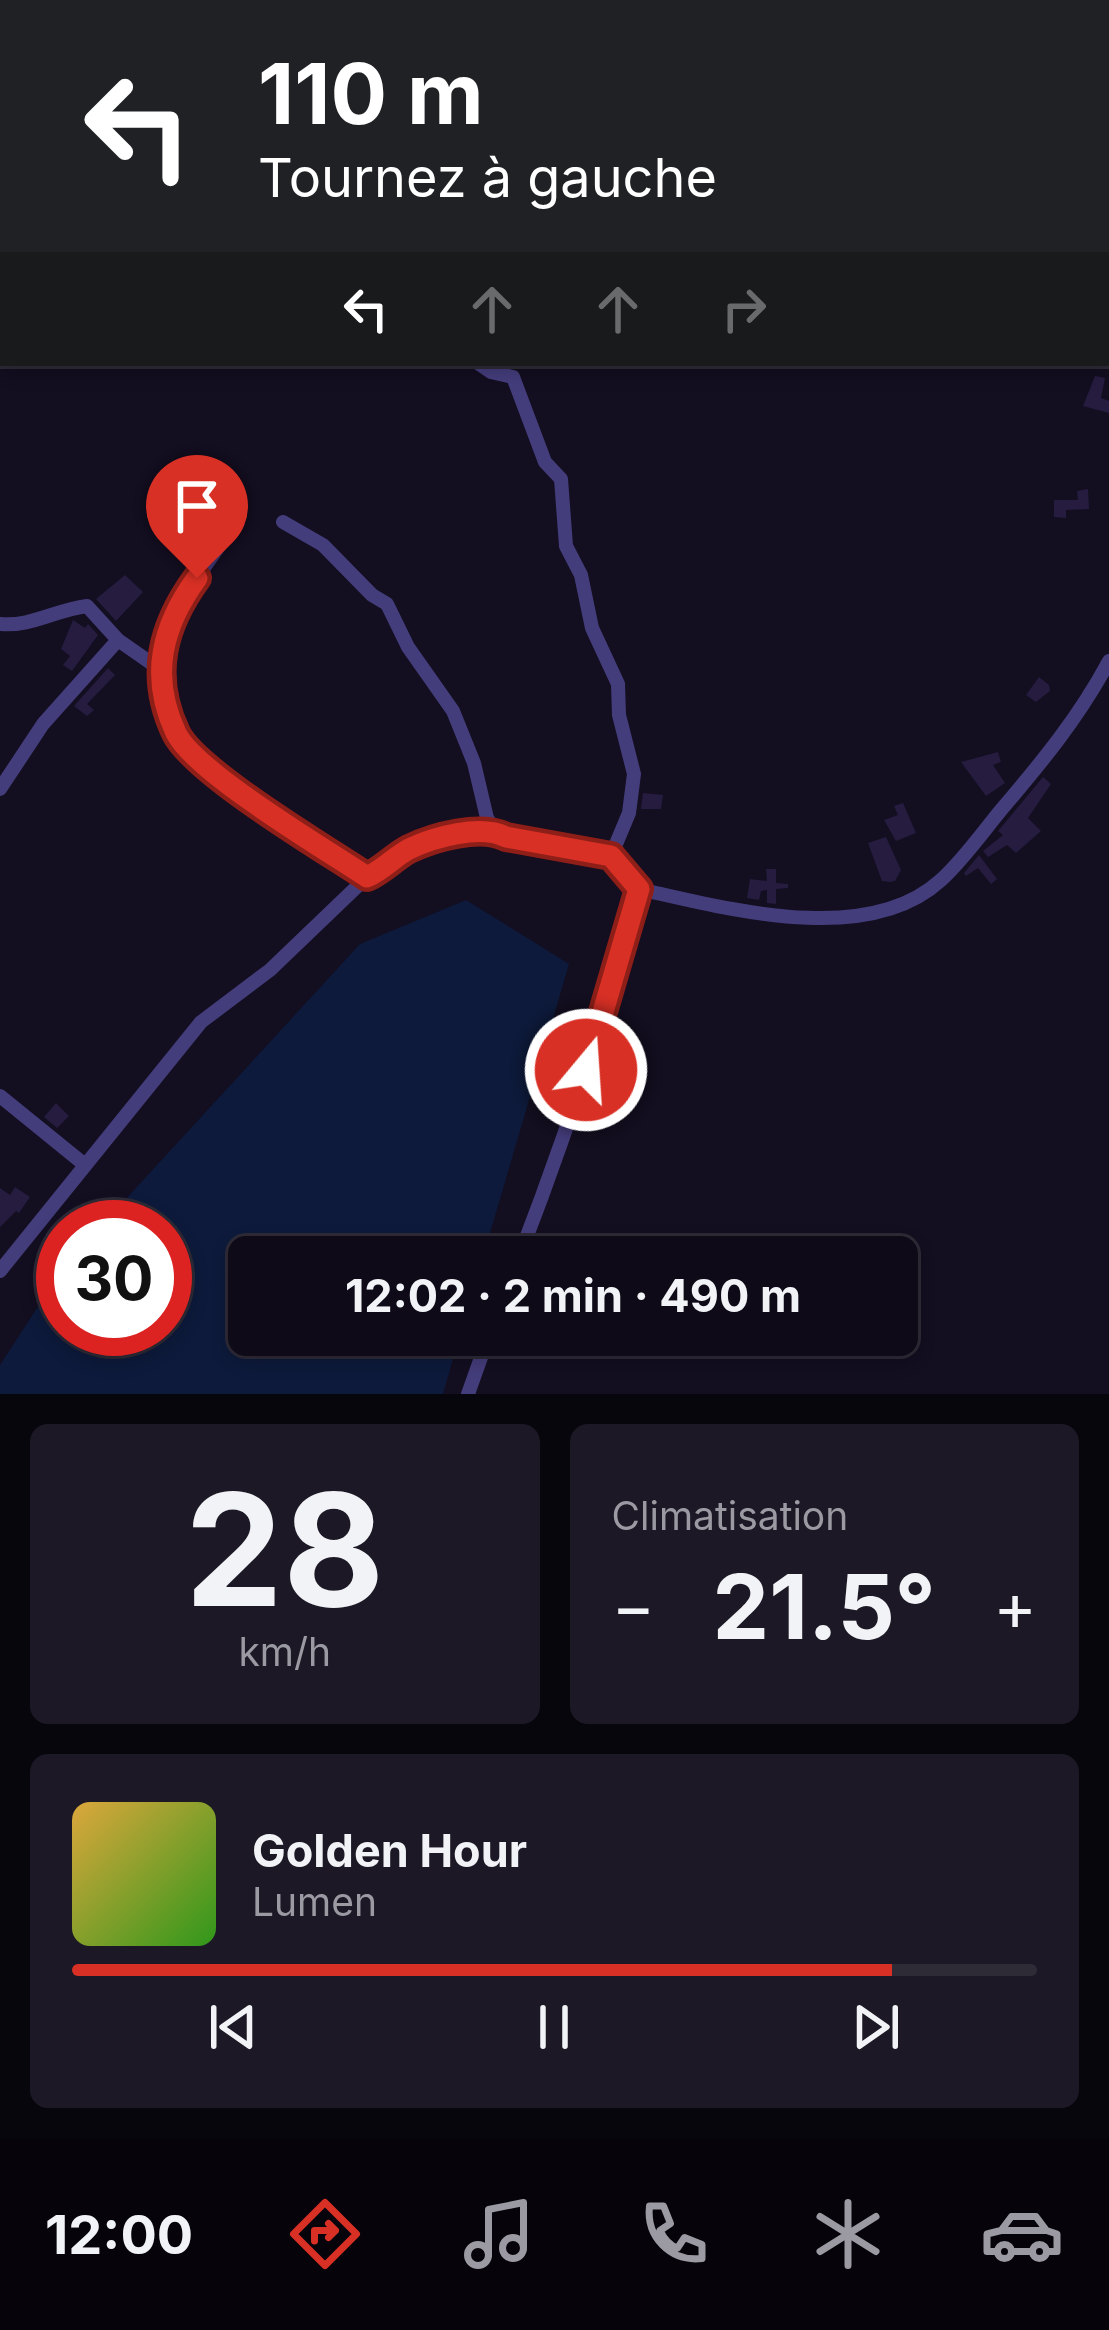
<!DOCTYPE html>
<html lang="fr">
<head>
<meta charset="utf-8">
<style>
  :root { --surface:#0e0a18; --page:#1c1825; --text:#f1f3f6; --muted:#9b9aa2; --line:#2e2b37; --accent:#d93025 }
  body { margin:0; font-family:Inter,sans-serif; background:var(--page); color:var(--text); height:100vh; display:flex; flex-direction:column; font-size:45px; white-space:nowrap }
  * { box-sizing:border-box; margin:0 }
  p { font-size:39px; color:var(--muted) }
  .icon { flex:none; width:66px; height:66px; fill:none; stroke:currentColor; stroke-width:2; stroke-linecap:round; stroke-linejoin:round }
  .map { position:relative; height:1394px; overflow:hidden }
  .sheet { display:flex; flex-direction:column; gap:30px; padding:30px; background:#08060d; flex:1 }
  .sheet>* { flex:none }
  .hud { position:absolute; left:0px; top:0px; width:1110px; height:366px; box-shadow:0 6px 18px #0003,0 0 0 3px var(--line); background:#202124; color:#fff; overflow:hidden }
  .speed { position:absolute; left:36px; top:1200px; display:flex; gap:24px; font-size:60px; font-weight:700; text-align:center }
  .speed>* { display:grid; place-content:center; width:156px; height:156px; border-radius:50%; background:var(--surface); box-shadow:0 6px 18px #0003,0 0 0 3px var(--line); line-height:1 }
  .speed .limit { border:18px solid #d22; background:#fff; color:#111 }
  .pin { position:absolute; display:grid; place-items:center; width:102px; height:102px; color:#fff; margin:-123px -51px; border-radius:50% 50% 50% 0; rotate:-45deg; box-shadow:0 0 12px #0007 }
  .pin .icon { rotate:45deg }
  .me { position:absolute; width:132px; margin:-66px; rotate:18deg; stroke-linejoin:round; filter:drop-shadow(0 0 9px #0008) }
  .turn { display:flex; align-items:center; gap:42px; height:252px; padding:0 60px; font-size:54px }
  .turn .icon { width:156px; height:156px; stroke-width:2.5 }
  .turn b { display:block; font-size:84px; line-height:102px }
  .lanes { display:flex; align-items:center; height:114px; padding:0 60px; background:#0003; justify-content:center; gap:60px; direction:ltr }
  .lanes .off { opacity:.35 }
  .big { font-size:90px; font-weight:700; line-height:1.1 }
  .sheet .tile { flex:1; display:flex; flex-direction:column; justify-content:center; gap:18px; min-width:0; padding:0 42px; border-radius:18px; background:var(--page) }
  .sheet .dial { align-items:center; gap:0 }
  .dial b { font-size:156px; line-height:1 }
  .song { display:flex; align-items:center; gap:36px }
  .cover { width:144px; height:144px; border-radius:18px; background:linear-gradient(135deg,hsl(40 70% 55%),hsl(110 70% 35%)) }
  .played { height:12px; border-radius:6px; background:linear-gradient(90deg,var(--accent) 85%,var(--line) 85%) }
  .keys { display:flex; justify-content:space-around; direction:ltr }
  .heat { display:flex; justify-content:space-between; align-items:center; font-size:66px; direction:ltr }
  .sheet .tiles { flex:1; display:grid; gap:30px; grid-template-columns:1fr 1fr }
  .tile:last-child { grid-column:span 2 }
  .trip { position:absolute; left:228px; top:1236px; width:690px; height:120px; border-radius:18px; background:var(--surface); box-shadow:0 6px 18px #0003,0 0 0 3px var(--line); font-weight:700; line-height:120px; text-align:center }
  .tab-bar { display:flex; height:192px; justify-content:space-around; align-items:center; background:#06040a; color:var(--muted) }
  .tab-bar .icon { width:84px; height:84px }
  .tab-bar .selected { color:var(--accent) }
  .tab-bar b { font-size:54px; color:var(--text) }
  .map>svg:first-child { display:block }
  .water { fill:#0d1a3b }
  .building { fill:#261c40 }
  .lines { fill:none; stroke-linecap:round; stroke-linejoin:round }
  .street { stroke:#443d7c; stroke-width:14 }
  .route-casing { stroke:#8d1f18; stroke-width:30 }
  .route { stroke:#d93025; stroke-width:21 }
</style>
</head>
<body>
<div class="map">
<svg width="1109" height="1394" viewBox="0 0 1109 1394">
  <rect width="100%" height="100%" fill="#130e20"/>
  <!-- water -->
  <path class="water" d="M466,900L569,964L483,1257H249V1335H460L443,1394H0V1365L63,1268V1329H165V1227H100L360,944Z"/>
  <!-- building -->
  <path class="building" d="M1095,376L1105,378L1101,398L1109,401V413L1083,406Z
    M1088,489L1089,509L1066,510V518L1054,517V500H1078L1077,491Z
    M125,575L143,592L116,621L96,599Z
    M73,620L85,628L88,624L98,635L72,671L63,665L70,656L61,649Z
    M108,668L115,675L87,704L94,710L87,716L74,706Z
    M1039,677L1049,685L1050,691L1036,702L1026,695Z
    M998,752L1001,762L993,765L1005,783L986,796L961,762Z
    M1043,777L1051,784L1028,818L1041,831L1016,853L1007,845L988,857L983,851L1003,835L998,831Z
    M643,793L663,795L661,809H641Z
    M903,803L916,833L896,841L884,820L898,815L894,806Z
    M886,837L901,870L895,881L890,882L882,881L868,843Z
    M979,855L997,879L991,884L978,868L966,876L964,873Z
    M766,869H776V883L788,884V888L776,889V904L767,903V890L761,891L759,900L747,898L750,879L767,881Z
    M56,1103L69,1116L57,1128L44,1117Z
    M15,1187L30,1197L19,1213L16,1211L0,1227V1188L10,1195Z"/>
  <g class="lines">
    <!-- street -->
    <path class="street" d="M597,0L601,3
      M1107,40H1109
      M1107,305H1109
      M478,363L491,372L513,377L545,462L561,479L566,546L581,575L592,628L618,684L619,715L634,774L629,813L611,856
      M283,522L323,545L372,595L387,604L408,647L453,711L474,763L487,818L496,832
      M222,542L172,613L159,680L177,736L208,769L367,877
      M0,624C31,627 55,610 87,606L118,640
      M0,789L43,724L118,640L161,670
      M639,889C725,908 867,948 941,880C963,860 982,833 1001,810C1042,762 1079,717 1109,661
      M0,1096L85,1165
      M0,1271L201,1022L270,970L367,877L410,848L451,835L496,832L506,837L611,856L639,889C606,1014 566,1136 519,1257
      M468,1394L489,1335"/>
  </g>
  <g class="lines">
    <defs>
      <path id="route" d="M197,578C162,626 149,676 176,733C195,772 325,849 367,877C383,870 394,857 409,849C434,837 481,824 506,837L611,856L639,889L586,1070"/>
    </defs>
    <!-- route casing -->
    <use href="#route" class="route-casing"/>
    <!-- route -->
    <use href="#route" class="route"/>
  </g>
</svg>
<div class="speed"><div class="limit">30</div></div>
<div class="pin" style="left:197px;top:578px;background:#d93025"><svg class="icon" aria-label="arrive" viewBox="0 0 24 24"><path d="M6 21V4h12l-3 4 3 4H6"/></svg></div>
<svg class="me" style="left:586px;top:1070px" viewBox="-20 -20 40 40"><circle r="17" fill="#d93025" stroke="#fff" stroke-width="3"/><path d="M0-11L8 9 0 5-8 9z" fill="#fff"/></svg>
<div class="trip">12:02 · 2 min · 490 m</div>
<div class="hud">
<div class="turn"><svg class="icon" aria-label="left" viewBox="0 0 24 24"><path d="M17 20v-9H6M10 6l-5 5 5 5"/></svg><div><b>110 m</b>Tournez à gauche</div></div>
<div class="lanes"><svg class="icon" aria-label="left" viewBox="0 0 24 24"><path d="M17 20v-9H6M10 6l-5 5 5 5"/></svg><svg class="icon off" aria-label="ahead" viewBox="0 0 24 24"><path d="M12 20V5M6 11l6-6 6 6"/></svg><svg class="icon off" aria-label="ahead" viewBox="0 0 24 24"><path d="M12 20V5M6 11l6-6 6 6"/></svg><svg class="icon off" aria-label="right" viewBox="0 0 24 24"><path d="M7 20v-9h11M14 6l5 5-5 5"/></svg></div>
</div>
</div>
<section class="sheet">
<div class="tiles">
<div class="tile dial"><b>28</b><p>km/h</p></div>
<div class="tile"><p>Climatisation</p>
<div class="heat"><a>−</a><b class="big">21.5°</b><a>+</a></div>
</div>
<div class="tile">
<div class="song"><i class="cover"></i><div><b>Golden Hour</b><p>Lumen</p></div></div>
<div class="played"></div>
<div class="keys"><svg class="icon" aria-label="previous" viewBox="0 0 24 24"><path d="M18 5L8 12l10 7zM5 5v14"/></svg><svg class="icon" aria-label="pause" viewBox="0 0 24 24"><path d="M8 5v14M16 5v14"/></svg><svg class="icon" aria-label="next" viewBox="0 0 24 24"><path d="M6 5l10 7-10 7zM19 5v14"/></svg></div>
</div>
</div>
</section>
<nav class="tab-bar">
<b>12:00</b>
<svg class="icon selected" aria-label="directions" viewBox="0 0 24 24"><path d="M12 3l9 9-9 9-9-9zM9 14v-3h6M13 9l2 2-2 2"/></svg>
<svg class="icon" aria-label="music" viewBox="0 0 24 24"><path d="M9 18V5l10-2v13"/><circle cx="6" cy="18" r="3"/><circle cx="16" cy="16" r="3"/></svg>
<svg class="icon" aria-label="phone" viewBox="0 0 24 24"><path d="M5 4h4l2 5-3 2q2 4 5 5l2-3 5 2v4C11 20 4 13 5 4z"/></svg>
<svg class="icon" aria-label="climate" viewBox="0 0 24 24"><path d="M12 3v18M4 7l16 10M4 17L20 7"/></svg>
<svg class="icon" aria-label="car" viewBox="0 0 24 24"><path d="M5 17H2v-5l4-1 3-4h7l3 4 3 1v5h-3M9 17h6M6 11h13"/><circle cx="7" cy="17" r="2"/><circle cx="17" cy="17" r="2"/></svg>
</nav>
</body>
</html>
